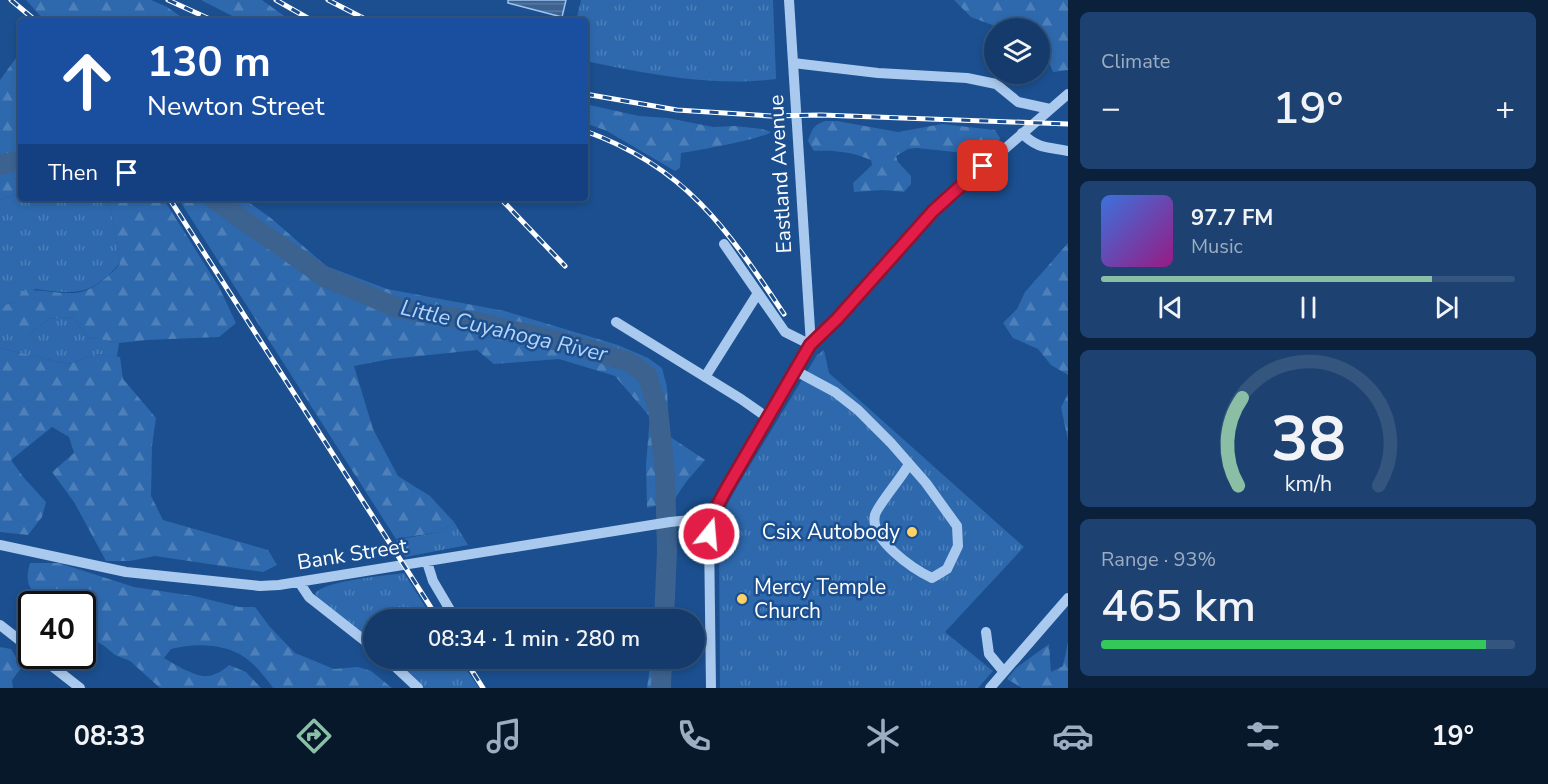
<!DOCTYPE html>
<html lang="en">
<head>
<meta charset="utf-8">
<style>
  :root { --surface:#143b6b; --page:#1d4271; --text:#f1f3f6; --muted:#9dadc1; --line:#33557e; --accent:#8abfa5 }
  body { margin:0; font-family:"Nunito Sans",sans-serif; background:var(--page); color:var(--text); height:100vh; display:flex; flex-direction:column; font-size:22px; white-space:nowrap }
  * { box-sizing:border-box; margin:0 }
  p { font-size:20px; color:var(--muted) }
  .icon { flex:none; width:33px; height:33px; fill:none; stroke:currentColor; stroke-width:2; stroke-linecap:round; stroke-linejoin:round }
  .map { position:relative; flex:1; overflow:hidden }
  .panel { display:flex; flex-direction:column; gap:12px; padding:12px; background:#0b203b; width:480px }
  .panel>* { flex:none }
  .top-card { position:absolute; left:18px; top:18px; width:570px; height:183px; border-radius:6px; box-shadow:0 3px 9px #0003,0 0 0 2px var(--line); background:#1a4fa0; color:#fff; overflow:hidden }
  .controls { position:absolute; left:984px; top:18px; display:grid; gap:12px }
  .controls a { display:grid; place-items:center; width:66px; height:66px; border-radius:50%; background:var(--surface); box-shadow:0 3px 9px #0003,0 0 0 2px var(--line); font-size:30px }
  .speed { position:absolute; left:18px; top:591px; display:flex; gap:12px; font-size:30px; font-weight:700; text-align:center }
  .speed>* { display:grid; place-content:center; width:78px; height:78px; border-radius:50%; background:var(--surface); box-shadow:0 3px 9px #0003,0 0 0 2px var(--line); line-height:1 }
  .speed .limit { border:3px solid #111; border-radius:9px; background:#fff; color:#111 }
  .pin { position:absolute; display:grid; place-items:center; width:51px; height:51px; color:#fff; margin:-26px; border-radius:12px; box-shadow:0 3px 9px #0006 }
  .me { position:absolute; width:66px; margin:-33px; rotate:17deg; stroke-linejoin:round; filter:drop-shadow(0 0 4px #0008) }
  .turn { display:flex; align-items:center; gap:21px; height:126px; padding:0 30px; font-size:27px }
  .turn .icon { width:78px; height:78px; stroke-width:2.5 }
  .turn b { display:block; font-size:42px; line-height:51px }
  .then { display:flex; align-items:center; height:57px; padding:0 30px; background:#0003; gap:12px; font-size:22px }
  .big { font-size:45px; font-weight:600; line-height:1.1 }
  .panel .widget { flex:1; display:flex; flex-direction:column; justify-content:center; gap:9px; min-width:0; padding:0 21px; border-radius:9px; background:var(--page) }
  .panel .dial { align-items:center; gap:0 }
  .dial svg { height:156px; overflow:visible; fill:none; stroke:var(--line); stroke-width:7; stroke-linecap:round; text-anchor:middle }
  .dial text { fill:var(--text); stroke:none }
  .song { display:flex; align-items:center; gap:18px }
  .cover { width:72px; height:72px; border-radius:9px; background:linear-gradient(135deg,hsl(220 70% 55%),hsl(310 70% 35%)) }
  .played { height:6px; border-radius:3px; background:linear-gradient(90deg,var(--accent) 80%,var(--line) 80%) }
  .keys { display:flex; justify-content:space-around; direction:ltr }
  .heat { display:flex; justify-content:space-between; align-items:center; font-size:33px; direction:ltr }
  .charge { height:9px; border-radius:4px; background:linear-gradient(90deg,#34c759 93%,var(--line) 0) }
  .trip { position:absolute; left:363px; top:609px; width:342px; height:60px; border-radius:30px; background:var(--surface); box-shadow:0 3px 9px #0003,0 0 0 2px var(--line); font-weight:600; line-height:60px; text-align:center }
  .tab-bar { display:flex; height:96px; justify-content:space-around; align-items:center; background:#08182b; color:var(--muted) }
  .tab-bar .icon { width:42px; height:42px }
  .tab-bar .current { color:var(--accent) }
  .tab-bar b { font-size:27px; color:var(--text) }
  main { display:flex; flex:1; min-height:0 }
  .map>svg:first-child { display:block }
  .grass { fill:url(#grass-tufts) }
  .forest { fill:url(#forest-firs) }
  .water { fill:url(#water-rules); stroke:#9cc4f0; stroke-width:1.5 }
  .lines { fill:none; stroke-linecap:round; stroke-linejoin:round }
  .river { stroke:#3c6290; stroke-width:20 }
  .minor { stroke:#a9c9ee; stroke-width:10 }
  .rail-casing { stroke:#fff; stroke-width:5 }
  .rail { stroke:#1b4f8f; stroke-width:3; stroke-dasharray:9; stroke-linecap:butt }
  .route-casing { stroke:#92132f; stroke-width:15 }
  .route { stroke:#e11d48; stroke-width:10 }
  .poi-dot { fill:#ffd166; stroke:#1b4f8f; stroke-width:2 }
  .labels { text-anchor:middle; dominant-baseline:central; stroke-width:5; stroke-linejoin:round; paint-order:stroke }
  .street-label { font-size:21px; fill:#fff; stroke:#1b4f8f }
  .poi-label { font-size:21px; fill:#fff; stroke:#1b4f8f; text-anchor:end }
  .water-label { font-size:22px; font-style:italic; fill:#b5d3f5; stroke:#1b4f8f }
</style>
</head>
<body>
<main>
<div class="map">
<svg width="1068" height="688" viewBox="0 0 1068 688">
  <defs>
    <pattern id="grass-tufts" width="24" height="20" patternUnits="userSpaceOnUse" patternTransform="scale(1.5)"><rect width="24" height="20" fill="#2e69ad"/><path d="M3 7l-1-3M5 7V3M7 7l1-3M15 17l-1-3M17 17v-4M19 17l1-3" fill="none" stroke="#4d80b9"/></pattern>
    <pattern id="forest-firs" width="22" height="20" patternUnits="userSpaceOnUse" patternTransform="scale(1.5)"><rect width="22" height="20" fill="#2e69ad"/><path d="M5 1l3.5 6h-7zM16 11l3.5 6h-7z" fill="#4d80b9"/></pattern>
    <pattern id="water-rules" width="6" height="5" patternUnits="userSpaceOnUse" patternTransform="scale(1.5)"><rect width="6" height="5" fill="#3c6290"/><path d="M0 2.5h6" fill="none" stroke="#597aa1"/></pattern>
  </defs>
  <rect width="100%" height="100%" fill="#1b4f8f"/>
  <!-- grass -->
  <path class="grass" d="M581,0H773L776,79C712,87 648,74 585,61V21H576Z
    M21,192V198H100L110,207L120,263C90,297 76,294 35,289L16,302L0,306V200Z
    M72,317L88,337L119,343L117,357L97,354L68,364L0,348V325L27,337L48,319Z
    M824,350L829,373L1024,547L945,632L993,671L978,688H720L719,535L727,505L738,485L817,355Z
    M454,522L468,545L405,557L396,540L440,532Z
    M404,573L433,619L374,620L373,644L318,599L315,593C328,580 384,576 404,573Z
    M390,659H459L479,688H423Z"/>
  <!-- forest -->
  <path class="forest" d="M26,0H151L167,7L187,21H45Z
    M201,0H262L291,21H242Z
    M954,0H1068V70L1053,72L1044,51L1040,48V28H1000L971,17Z
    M19,19L21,21V192L0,200V80L16,58L18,52Z
    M585,104L639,116L668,118L713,127L735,126L762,129L771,132C762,139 696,151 681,153L680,168L675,171L607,131L585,123Z
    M826,121H837L898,132L942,124L995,130L1000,138L996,149L983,155L917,148L908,149L896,156L898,162L911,176V184L904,192L883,190L854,192L853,183L872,165L871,160C853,152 833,150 814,151L808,141C812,129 814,124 826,121Z
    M100,198H163L219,287L236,323L219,337L147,340L119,343L88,337L72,317L48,319L27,337L0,326V306L16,302L22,291C40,288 56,294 73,293C91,293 109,276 120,264L110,207Z
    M178,198H243L272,219L326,266L387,289L505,311L618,345L648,358L662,368L667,387L669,436L705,460L686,482L674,500L647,508L646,464L650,417L615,376L559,359L494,364L477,350L391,359L354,366L373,429L398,476L430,496L454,522L440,532L396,539Z
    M1068,243V375L1051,365L1038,349L1013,338L1003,323L1017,309L1025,292Z
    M0,348L68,364L97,354L120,357L123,379L156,418L152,446L151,496L163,520L268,550L277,565L263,572L155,556L130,561H106L74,502L52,472L74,453L69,437L52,427L11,460L24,478L46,502L42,517L28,535L0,532Z
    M1068,394V440L1061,407Z
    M30,563H59L134,587L194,596L239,607H255L270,627L295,653L334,669L358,667L371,671L392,688H273C265,677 256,665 244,657C225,643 193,643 171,649L164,658C174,664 195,677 207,676C214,676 224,670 229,665L246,672L261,688H160L130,661L115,655L103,645L83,635L82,604H43C30,589 24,584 30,563Z
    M1068,642V688H1022L1007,679L1016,668L1049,644L1051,672L1063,666Z
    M0,647L11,649L22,667L12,680L13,688H0Z
    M651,659H665V688H647Z"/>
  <!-- water -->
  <path class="water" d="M508,0H566L562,17L508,3Z"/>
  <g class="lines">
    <!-- river -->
    <path class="river" d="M0,165L21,160
      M212,198L325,277L400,309L467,320L567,343L629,362L647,375L658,409L665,473L667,551L664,620
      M661,688L662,658"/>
    <!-- minor -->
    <path class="minor" d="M789,0L811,345
      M793,63L878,73L967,78L996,84L1018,102L1050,109
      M1022,133C1037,149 1048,147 1068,151
      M724,244L785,332L811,345
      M616,322L741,399L768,418
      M796,371L835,392L858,410L891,443L926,483L957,526L958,546L947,569L932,578C913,569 869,539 875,515C877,506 903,476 909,464
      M705,377L758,293
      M0,545L126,572L260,586L279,585L670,522L711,518
      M427,562L433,581L456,620
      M299,582L309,597L374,648
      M0,625L32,650
      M986,632L989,654L1004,672
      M39,656L80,688
      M386,658L418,688
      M711,688L709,534L711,518L724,493L811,345L837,319L933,211L1068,94
      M990,688L1068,598"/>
    <defs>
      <path id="rail" d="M11,0L36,21
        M168,0L214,21
        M276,0L313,21
        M328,0L369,21
        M585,94L677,110L771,116L821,115L1068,124
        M585,131C686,167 727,229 784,314
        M169,198L439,620
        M500,198L565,266
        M464,658L483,688"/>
    </defs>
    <!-- rail casing -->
    <use href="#rail" class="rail-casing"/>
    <!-- rail -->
    <use href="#rail" class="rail"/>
  </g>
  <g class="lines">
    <defs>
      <path id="route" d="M709,534L711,518L724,493L810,345L837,319L933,211L983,166"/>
    </defs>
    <!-- route casing -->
    <use href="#route" class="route-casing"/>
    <!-- route -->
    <use href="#route" class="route"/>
  </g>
  <!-- markers -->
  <g class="poi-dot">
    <circle cx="912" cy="532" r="6"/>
    <circle cx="742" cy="599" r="6"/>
  </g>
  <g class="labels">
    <!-- street labels -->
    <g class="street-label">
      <text transform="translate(780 174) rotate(-93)">Eastland Avenue</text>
      <text transform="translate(352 554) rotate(-9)">Bank Street</text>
    </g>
    <!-- poi labels -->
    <g class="poi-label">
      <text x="900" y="532">Csix Autobody</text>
      <text x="754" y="587" text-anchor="start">Mercy Temple<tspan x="754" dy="24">Church</tspan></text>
    </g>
    <!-- water labels -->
    <g class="water-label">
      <text transform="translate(504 331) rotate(13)">Little Cuyahoga River</text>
    </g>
  </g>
</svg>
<div class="controls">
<a><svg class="icon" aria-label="layers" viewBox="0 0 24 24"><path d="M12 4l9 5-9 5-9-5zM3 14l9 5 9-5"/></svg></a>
</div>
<div class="speed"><div class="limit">40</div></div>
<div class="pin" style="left:983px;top:166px;background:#d93025"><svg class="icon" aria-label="arrive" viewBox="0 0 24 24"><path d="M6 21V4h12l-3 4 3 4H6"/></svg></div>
<svg class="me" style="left:709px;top:534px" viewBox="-20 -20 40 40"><circle r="17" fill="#e11d48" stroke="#fff" stroke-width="3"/><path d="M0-11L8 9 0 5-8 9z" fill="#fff"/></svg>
<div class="trip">08:34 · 1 min · 280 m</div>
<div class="top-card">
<div class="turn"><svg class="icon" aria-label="ahead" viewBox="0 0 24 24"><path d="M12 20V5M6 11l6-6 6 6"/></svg><div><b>130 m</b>Newton Street</div></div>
<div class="then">Then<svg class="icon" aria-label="arrive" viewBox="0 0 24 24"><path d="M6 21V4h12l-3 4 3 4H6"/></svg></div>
</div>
</div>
<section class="panel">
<div class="widget"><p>Climate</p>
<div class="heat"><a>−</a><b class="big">19°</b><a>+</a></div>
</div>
<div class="widget">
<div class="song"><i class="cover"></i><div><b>97.7 FM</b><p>Music</p></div></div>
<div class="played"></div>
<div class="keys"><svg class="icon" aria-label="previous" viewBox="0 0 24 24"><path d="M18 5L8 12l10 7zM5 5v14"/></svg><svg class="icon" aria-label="pause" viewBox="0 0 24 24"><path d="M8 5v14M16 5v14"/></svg><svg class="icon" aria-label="next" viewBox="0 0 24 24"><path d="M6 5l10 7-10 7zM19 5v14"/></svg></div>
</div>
<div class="widget dial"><svg viewBox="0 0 100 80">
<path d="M14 69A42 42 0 1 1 86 69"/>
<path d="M14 69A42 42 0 0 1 16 24" stroke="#8abfa5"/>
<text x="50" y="56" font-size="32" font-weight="700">38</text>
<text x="50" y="72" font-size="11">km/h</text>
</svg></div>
<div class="widget"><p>Range · 93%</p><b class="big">465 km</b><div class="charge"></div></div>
</section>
</main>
<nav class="tab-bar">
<b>08:33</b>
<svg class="icon current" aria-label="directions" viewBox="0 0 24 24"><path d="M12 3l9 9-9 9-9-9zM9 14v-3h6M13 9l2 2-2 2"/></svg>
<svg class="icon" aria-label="music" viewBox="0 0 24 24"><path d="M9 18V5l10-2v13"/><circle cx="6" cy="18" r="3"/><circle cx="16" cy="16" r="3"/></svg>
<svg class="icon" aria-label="phone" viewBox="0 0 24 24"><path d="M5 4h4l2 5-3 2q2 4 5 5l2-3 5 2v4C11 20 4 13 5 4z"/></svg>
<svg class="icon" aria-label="climate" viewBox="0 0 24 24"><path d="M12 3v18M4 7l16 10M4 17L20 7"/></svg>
<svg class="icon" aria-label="car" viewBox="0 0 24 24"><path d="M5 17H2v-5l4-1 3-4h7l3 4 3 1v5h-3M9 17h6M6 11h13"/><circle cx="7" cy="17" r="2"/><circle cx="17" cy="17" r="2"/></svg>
<svg class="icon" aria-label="filters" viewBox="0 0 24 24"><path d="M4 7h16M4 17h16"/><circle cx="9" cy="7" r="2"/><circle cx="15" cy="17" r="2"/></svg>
<b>19°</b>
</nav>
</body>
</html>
